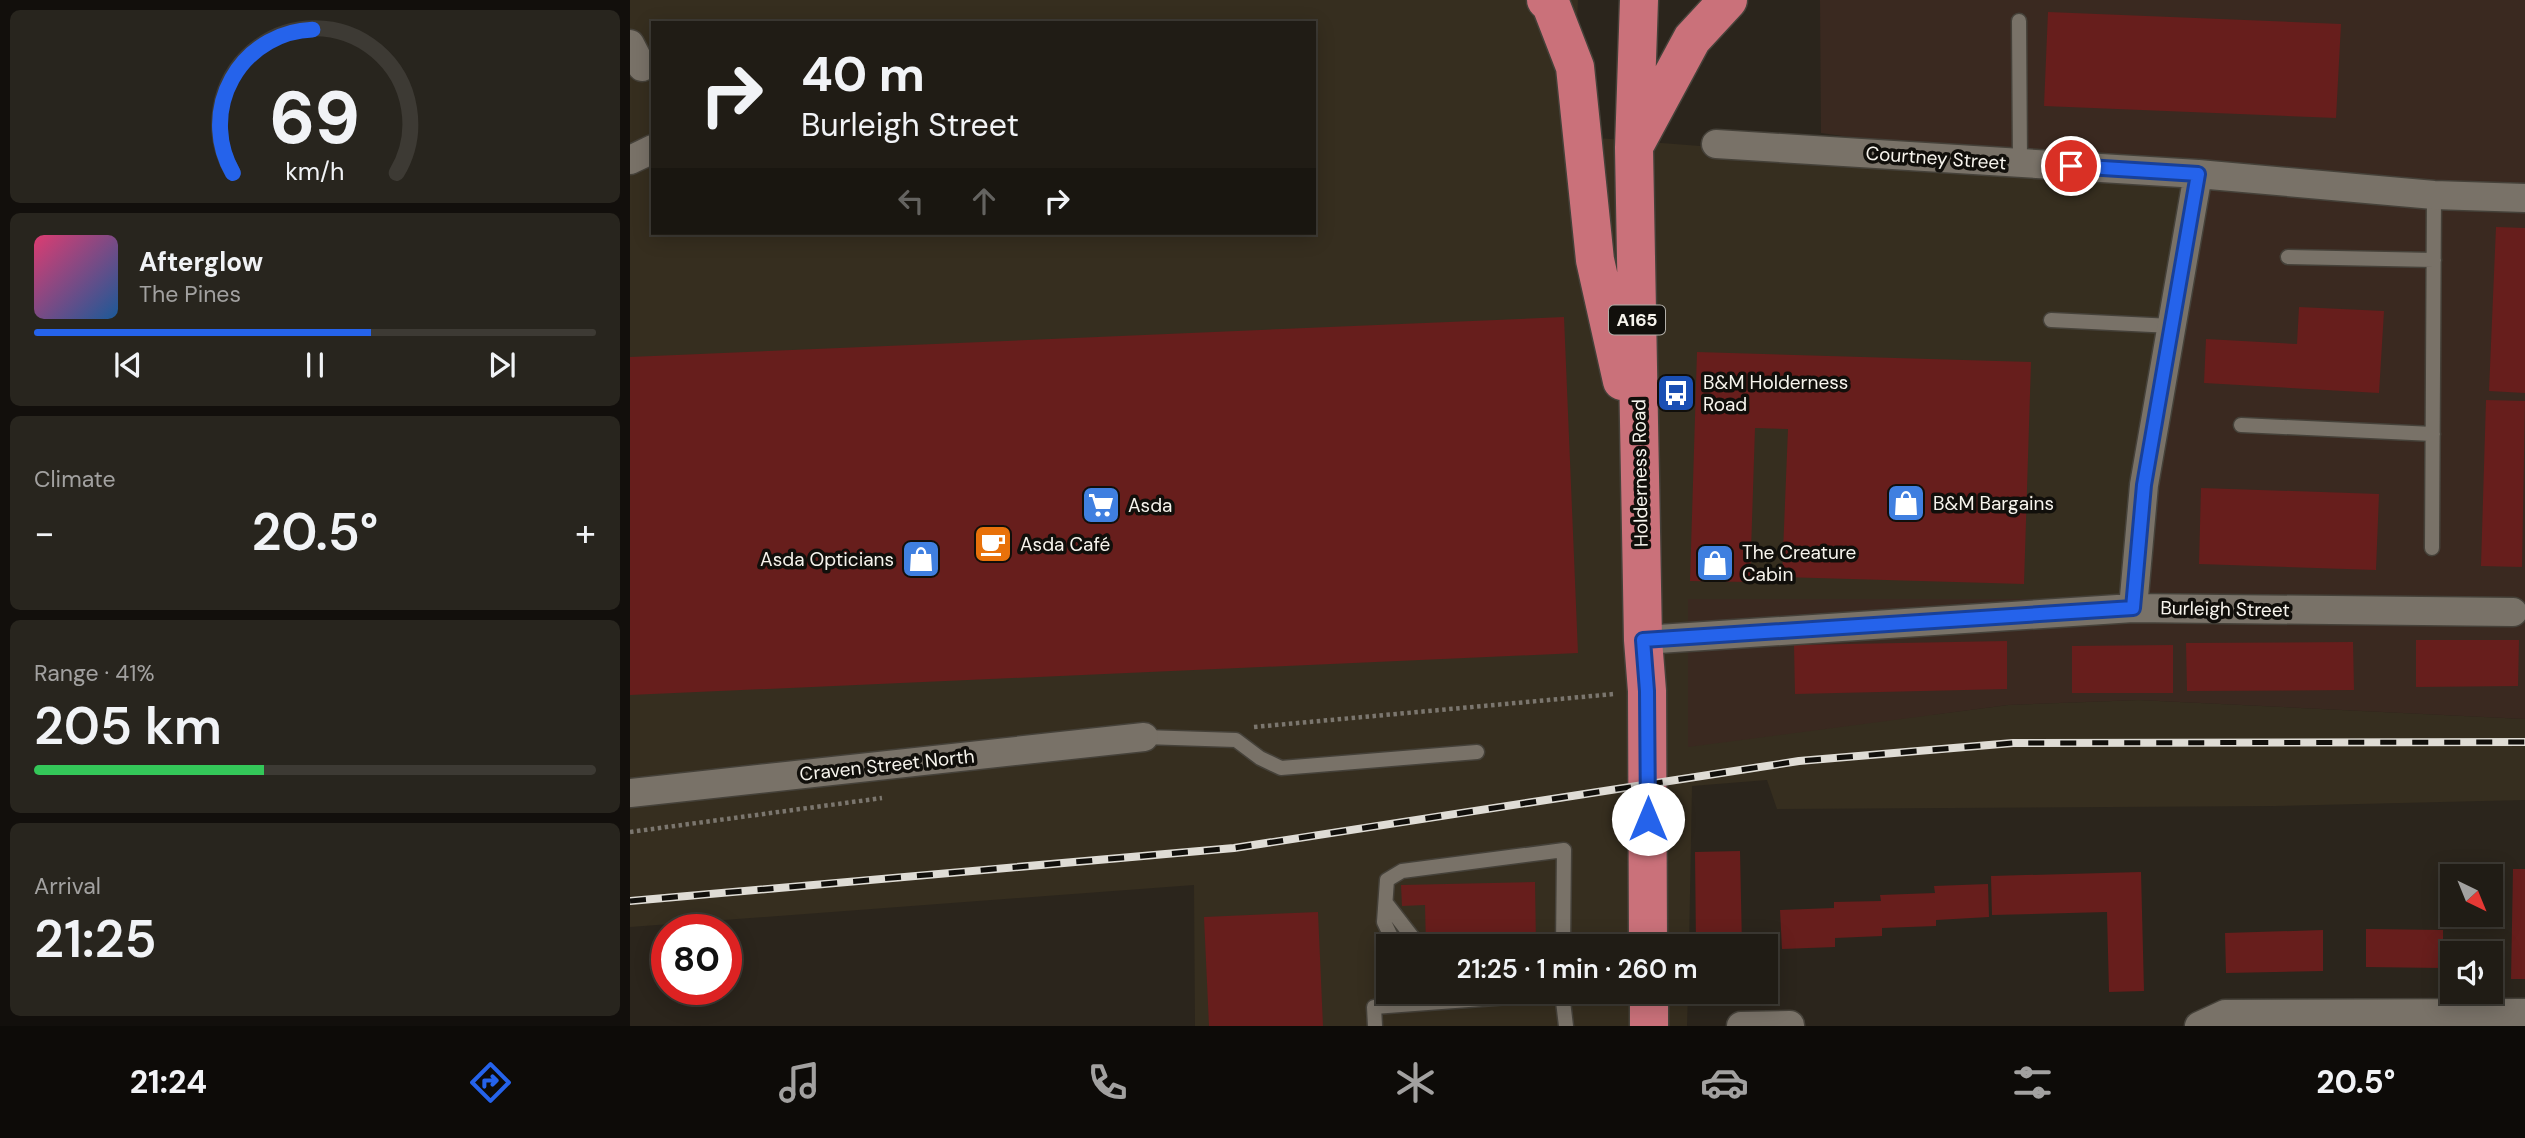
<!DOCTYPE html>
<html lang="en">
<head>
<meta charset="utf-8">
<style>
  :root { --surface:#201c15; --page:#28251e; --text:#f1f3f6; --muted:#a2a1a0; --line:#3d3a34; --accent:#2563eb }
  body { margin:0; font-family:"DM Sans",sans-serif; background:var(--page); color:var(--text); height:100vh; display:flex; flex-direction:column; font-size:26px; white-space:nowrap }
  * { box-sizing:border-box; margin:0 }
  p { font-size:23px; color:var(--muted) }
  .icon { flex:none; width:38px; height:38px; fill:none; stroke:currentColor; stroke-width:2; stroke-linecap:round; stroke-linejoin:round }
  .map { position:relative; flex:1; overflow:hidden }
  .details { display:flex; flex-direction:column; gap:10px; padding:10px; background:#120f0c; width:630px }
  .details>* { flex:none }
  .hud { position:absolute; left:21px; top:21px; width:665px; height:214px; border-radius:0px; box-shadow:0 4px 18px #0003,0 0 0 2px var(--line); background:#201c15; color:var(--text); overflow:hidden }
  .needle { width:46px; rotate:137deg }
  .tools { position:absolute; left:1810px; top:864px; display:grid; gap:14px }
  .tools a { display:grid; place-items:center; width:63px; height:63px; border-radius:0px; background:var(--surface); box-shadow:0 4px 18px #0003,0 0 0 2px var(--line); font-size:35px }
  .speed { position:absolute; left:21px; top:914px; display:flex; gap:14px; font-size:35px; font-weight:700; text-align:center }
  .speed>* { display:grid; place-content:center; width:91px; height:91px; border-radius:50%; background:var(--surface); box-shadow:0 4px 18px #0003,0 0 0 2px var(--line); line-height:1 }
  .speed .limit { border:10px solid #d22; background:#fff; color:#111 }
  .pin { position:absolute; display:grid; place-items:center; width:60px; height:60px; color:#fff; margin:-30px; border:4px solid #fff; border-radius:50%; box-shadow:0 2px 7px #0007 }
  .me { position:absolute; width:77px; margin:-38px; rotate:0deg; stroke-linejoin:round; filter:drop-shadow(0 0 5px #0008) }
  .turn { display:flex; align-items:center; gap:24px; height:147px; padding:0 35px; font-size:32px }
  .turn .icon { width:91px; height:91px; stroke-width:2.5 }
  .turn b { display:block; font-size:49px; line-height:60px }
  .lanes { display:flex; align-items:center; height:66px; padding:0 35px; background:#0003; justify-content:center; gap:35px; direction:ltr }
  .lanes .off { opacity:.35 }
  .big { font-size:52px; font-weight:600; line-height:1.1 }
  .details .tile { flex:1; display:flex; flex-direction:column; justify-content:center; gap:10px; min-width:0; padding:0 24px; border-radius:10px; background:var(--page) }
  .details .dial { align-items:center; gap:0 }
  .dial svg { height:182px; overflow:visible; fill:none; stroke:var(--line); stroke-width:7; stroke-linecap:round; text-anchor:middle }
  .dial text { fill:var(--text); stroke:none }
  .song { display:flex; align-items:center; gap:21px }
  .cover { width:84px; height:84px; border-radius:10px; background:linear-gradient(135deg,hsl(340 70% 55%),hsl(210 70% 35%)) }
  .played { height:7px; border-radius:4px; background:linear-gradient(90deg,var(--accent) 60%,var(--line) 60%) }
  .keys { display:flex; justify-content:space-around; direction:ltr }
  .heat { display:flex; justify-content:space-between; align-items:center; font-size:38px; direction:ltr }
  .charge { height:10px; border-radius:5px; background:linear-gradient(90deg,#34c759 41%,var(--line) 0) }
  .trip { position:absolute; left:746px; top:934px; width:402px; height:70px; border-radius:0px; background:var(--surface); box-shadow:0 4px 18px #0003,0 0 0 2px var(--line); font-weight:600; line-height:70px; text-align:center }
  .dock { display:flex; height:112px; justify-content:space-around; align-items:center; background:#0d0b08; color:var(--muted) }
  .dock .icon { width:49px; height:49px }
  .dock .on { color:var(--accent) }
  .dock b { font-size:32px; color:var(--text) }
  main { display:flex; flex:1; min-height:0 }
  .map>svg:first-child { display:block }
  .built { fill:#362e1f; fill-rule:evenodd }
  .industrial { fill:#3a2920 }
  .building { fill:#671e1c }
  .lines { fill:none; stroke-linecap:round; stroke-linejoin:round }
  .service-casing { stroke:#454139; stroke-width:17 }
  .minor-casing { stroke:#454139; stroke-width:31 }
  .trunk-casing { stroke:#454139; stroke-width:41 }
  .path { stroke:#7b766e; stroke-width:4.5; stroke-dasharray:3.5 3.5; stroke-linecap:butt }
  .service { stroke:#797268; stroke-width:14 }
  .minor { stroke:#797268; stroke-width:28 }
  .trunk { stroke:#ca717a; stroke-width:38 }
  .rail-casing { stroke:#dfdcd5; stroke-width:8 }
  .rail { stroke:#110f0b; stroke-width:5; stroke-dasharray:16; stroke-linecap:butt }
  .route-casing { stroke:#184099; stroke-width:18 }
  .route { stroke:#2563eb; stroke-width:12 }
  .labels { text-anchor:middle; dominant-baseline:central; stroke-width:7; stroke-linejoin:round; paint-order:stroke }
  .shield { fill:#110f0b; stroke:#b2afa9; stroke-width:2 }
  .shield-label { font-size:18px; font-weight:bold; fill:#f7f4ed }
  .street-label { font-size:19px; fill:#f7f4ed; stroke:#110f0b }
  .poi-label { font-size:19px; fill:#f7f4ed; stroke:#110f0b; text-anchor:start }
</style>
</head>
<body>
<main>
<section class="details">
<div class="tile dial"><svg viewBox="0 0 100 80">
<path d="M14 69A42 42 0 1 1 86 69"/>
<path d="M14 69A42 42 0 0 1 49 6" stroke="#2563eb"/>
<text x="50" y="56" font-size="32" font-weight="700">69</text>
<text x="50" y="72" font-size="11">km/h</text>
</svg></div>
<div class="tile">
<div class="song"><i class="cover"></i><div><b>Afterglow</b><p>The Pines</p></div></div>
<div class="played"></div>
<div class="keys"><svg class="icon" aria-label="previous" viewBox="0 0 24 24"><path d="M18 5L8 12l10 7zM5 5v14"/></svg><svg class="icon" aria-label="pause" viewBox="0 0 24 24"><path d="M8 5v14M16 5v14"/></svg><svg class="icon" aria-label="next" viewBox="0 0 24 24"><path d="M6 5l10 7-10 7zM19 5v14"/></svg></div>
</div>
<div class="tile"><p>Climate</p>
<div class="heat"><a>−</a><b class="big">20.5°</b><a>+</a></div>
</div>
<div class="tile"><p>Range · 41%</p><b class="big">205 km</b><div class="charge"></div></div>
<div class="tile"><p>Arrival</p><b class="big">21:25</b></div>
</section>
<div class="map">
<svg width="1895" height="1026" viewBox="0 0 1895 1026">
  <rect width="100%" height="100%" fill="#2b251c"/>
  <!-- built -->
  <path class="built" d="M0,0H948L942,136L1558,184L1496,599L1300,715L1378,705L1509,700L1895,719V800L1644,806L1147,809L1137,780L1062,786L1059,947H758V992H1058L1057,1026H565L564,885L0,927ZM23,23H684V233H23Z"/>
  <!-- industrial -->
  <path class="industrial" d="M1190,0H1895V719L1509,700L1378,705L1058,747V599H1496L1558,185L1191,133Z"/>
  <!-- building -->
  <path class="building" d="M1418,12L1711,24L1706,118L1414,106Z
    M1866,227L1895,228V393L1859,391Z
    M1669,307L1754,311L1749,393L1574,383L1576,339L1667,344Z
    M934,317L948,653L0,695V357Z
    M1067,352L1401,362L1394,584L1152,577L1158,429L1125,428L1120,582L1060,581Z
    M1856,400L1895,401L1892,567L1851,566Z
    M1571,488L1749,494L1746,570L1569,564Z
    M1786,640H1889L1888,686L1786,687Z
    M1377,641V689L1165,694L1164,645Z
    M1723,642L1724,690L1557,691L1556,643Z
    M1543,645V693H1442V646Z
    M1110,851L1112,947H1066L1065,852Z
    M1883,869H1895V979H1881Z
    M1511,872L1514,991L1479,992L1477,912L1362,915L1361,876Z
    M905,882L906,945L796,947L795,905L772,906L771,885Z
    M1358,884L1359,917L1306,920V926L1252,928V936L1205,938V947L1152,949L1150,910L1204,908V902L1251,901L1250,895L1305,893L1304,886Z
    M688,912L693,1026H579L574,917Z
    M1736,929L1813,930V968L1736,967Z
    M1693,930V971L1596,973L1595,933Z
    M1067,992H1113V997L1067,998Z"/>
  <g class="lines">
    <defs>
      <path id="service" d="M1389,21L1390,163
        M1658,257L1804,260
        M1421,320L1542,326
        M1611,425L1803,434
        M1802,548L1804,195
        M514,737L606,740L630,758L651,768L847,752
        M756,903L790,947
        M766,947L754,922L757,880L772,871L934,850L933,947
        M745,1026L744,1007L932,993L936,1026"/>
      <path id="minor" d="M0,44L12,67
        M1086,144L1568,174
        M0,160L23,149
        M1503,608L1514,485L1568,174L1804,195L1895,198
        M1013,640L1503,608L1883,612
        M0,793L514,737
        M1111,1026L1160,1025
        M1569,1026L1595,1014L1895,1013"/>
      <path id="trunk" d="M916,0L921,5L945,67L965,260L992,381
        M1009,0L1004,148L1013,640L1017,691L1018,947
        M1007,141L1062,39L1098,0
        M1019,992V1026"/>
    </defs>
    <!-- service casing -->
    <use href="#service" class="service-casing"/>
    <!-- minor casing -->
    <use href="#minor" class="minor-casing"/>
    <!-- trunk casing -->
    <use href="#trunk" class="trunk-casing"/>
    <!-- path -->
    <path class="path" d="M624,727L984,694
      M0,832L252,798"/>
    <!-- service -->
    <use href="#service" class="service"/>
    <!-- minor -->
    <use href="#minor" class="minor"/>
    <!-- trunk -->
    <use href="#trunk" class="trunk"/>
    <defs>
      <path id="rail" d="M0,901L604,848L1169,761L1383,743L1895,742"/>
    </defs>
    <!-- rail casing -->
    <use href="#rail" class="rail-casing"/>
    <!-- rail -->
    <use href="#rail" class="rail"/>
  </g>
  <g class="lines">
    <defs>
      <path id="route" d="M1018,819L1017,691L1013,640L1503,608L1514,485L1568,174L1441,166"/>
    </defs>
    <!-- route casing -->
    <use href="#route" class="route-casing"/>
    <!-- route -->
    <use href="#route" class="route"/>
  </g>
  <!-- icons -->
  <defs>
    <symbol id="bus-square" viewBox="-11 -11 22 22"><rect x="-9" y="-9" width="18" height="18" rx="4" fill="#1a4fb4" stroke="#110f0b"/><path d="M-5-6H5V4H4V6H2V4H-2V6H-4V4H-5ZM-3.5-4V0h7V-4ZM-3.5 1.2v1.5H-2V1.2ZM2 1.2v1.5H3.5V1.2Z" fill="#fff"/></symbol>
    <symbol id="shop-square" viewBox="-11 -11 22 22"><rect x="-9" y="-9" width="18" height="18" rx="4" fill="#3f7fe0" stroke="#110f0b"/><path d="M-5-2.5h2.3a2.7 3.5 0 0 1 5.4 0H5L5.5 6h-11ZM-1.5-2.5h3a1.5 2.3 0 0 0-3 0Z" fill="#fff"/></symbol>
    <symbol id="supermarket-square" viewBox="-11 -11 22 22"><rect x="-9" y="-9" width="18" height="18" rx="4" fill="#3f7fe0" stroke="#110f0b"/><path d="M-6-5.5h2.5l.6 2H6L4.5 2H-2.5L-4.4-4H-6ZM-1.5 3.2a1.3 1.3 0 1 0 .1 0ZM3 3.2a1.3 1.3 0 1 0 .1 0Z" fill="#fff"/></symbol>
    <symbol id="cafe-square" viewBox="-11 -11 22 22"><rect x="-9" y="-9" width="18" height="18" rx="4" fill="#e8710a" stroke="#110f0b"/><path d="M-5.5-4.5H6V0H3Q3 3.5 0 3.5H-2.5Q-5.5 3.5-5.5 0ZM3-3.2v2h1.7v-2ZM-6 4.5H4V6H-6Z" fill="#fff"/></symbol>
  </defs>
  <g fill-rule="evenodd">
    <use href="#bus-square" x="1024" y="371" width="44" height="44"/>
    <use href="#shop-square" x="1254" y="481" width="44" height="44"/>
    <use href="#supermarket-square" x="449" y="483" width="44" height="44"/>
    <use href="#cafe-square" x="341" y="522" width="44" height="44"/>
    <use href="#shop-square" x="269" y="537" width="44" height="44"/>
    <use href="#shop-square" x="1063" y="541" width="44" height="44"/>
  </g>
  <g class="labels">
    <!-- shield labels -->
    <rect class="shield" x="979" y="305.5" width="56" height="29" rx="5"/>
    <g class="shield-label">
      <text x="1007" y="320">A165</text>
    </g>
    <!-- street labels -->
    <g class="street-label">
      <text transform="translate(1306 158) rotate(4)">Courtney Street</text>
      <text transform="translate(1010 473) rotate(-91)">Holderness Road</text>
      <text transform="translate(1595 609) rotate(1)">Burleigh Street</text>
      <text transform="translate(257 765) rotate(-6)">Craven Street North</text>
    </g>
    <!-- poi labels -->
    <g class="poi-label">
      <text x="1073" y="382">B&amp;M Holderness<tspan x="1073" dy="22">Road</tspan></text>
      <text x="1303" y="503">B&amp;M Bargains</text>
      <text x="498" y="505">Asda</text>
      <text x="390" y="544">Asda Café</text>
      <text x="1112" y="552">The Creature<tspan x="1112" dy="22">Cabin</tspan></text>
      <text x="264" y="559" text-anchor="end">Asda Opticians</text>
    </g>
  </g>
</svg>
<div class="tools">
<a><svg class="needle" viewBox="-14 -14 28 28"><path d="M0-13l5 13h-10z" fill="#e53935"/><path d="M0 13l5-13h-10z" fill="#a2a1a0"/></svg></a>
<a><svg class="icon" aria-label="sound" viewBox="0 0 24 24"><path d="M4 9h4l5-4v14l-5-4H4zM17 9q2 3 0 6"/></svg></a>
</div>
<div class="speed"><div class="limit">80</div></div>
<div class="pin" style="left:1441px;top:166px;background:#d93025"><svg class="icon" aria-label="arrive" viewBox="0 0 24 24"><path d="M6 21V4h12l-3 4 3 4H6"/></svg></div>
<svg class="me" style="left:1018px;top:819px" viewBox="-20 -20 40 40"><circle r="19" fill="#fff"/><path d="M0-13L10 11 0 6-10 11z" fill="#2563eb"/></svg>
<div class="trip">21:25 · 1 min · 260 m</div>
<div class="hud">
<div class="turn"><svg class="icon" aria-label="right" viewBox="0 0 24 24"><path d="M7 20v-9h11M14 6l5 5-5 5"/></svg><div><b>40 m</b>Burleigh Street</div></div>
<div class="lanes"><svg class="icon off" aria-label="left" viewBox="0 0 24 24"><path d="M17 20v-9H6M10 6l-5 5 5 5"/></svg><svg class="icon off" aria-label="ahead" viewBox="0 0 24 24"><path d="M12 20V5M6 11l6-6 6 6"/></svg><svg class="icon" aria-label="right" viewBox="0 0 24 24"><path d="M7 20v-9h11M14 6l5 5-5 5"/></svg></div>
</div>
</div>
</main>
<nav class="dock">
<b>21:24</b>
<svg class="icon on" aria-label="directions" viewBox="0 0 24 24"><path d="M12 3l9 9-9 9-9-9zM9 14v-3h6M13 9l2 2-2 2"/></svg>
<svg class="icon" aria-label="music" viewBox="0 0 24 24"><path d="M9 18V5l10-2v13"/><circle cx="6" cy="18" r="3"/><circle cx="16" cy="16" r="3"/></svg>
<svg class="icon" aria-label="phone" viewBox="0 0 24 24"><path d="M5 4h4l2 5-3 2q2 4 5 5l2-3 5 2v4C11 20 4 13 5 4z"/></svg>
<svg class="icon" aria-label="climate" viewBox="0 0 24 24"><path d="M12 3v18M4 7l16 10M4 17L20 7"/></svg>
<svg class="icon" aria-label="car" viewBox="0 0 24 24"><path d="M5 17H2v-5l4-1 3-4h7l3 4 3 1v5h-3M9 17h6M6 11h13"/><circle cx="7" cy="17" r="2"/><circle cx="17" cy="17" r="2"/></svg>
<svg class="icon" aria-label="filters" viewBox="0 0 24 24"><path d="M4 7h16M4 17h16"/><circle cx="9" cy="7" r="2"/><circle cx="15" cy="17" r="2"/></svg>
<b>20.5°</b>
</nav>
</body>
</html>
